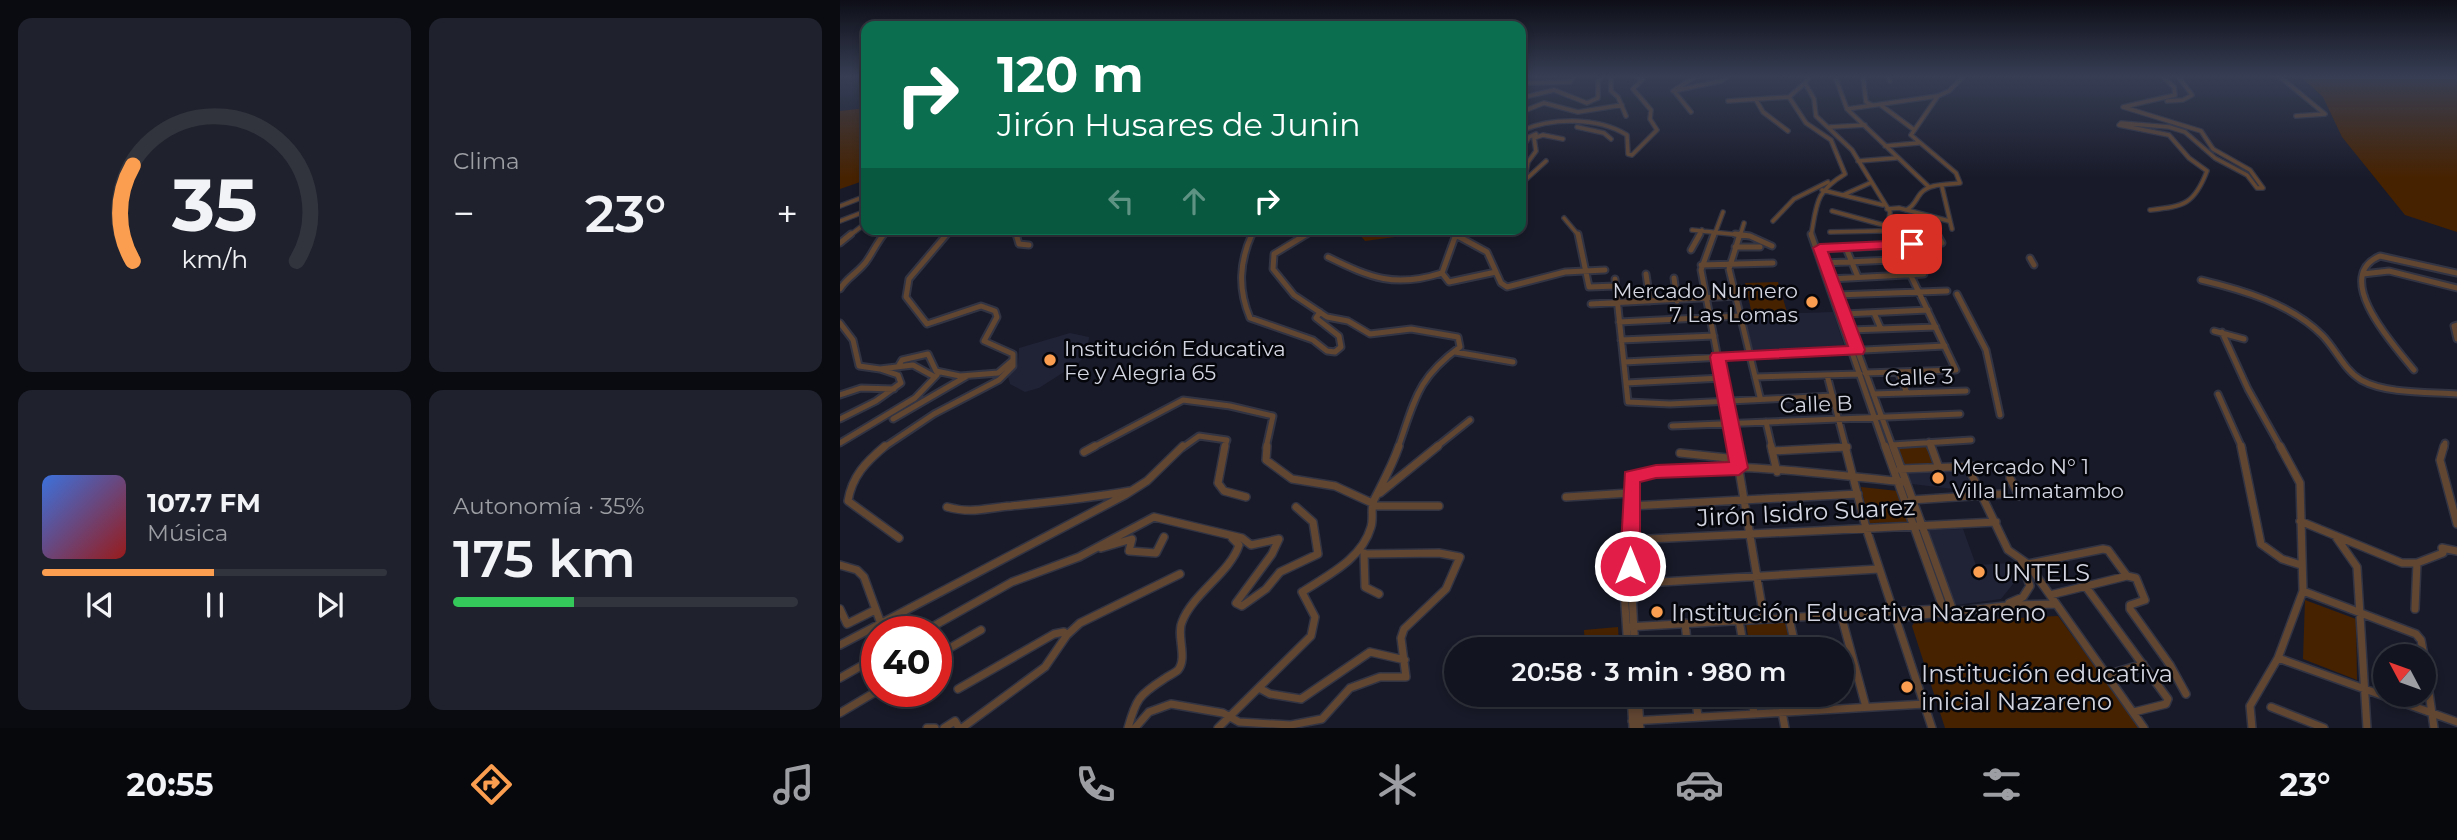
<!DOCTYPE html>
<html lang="es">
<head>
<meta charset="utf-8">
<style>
  :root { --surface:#12141f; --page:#1f212c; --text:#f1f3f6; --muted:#9c9ea4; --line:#31333d; --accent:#fb9e50 }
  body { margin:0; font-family:Montserrat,sans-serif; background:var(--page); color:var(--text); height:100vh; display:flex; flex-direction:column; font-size:26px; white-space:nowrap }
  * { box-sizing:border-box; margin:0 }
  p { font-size:23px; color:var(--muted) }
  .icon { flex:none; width:38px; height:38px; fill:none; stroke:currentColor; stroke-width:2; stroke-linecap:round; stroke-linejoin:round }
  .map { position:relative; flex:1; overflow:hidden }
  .sheet { display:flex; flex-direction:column; gap:18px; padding:18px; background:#0a0b11; width:840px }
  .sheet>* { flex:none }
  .top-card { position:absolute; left:21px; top:21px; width:665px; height:214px; border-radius:14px; box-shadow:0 4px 10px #0003,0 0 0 2px var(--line); background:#0b6e4f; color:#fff; overflow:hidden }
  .needle { width:46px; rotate:311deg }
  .buttons { position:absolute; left:1533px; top:644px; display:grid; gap:14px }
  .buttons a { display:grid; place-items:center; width:63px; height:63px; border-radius:50%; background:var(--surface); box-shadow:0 4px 10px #0003,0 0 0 2px var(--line); font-size:35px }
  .speed { position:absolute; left:21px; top:616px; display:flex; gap:14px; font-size:35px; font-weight:700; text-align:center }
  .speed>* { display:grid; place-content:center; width:91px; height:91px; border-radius:50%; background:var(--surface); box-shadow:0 4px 10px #0003,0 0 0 2px var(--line); line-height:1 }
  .speed .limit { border:10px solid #d22; background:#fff; color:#111 }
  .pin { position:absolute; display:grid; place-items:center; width:60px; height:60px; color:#fff; margin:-30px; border-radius:14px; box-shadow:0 4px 10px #0006 }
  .me { position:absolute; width:77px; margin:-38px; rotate:0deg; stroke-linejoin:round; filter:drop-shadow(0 0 5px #0008) }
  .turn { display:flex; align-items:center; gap:24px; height:147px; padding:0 21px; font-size:32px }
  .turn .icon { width:91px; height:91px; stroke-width:2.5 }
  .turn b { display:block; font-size:49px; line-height:60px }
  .lanes { display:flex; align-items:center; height:66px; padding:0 21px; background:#0003; justify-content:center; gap:35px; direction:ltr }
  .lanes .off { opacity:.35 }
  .big { font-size:52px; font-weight:600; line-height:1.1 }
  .sheet .tile { flex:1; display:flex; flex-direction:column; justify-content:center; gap:10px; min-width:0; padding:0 24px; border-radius:14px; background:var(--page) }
  .sheet .dial { align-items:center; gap:0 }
  .dial svg { height:182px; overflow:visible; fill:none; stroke:var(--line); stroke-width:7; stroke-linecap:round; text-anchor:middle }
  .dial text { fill:var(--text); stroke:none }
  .song { display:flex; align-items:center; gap:21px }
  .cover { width:84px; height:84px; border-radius:10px; background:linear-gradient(135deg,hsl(220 70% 55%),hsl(0 70% 35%)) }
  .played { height:7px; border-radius:4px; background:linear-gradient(90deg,var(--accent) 50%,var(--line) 50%) }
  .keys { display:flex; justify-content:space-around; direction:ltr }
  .heat { display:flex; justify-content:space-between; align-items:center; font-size:38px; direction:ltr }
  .charge { height:10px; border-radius:5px; background:linear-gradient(90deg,#34c759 35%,var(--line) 0) }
  .sheet .tiles { flex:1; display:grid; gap:18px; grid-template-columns:repeat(2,1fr) }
  .trip { position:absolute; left:604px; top:637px; width:410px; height:70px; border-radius:35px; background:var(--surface); box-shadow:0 4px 10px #0003,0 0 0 2px var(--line); font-weight:600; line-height:70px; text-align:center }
  .dock { display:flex; height:112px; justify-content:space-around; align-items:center; background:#07080c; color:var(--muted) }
  .dock .icon { width:49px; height:49px }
  .dock .active { color:var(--accent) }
  .dock b { font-size:32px; color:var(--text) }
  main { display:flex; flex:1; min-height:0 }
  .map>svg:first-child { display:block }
  .built { fill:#202236 }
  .green { fill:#472200 }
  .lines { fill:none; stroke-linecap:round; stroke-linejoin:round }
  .minor-far2-casing { stroke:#323443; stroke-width:6 }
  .minor-far1-casing { stroke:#323443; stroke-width:9 }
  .minor-casing { stroke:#323443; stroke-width:10 }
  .minor-far2 { stroke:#614632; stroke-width:3.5 }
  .minor-far1 { stroke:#614632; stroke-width:5 }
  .minor { stroke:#614632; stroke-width:7 }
  .route { fill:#e11d48; stroke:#92132f; stroke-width:2 }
  .poi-dot { fill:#fb9e50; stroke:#05060c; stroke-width:2.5 }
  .labels { text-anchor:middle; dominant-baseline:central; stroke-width:5; stroke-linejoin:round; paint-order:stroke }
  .poi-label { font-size:21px; fill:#d3d5e0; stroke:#05060c; text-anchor:start }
  .street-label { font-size:21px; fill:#d3d5e0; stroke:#05060c }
  .near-street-label { font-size:24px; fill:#d3d5e0; stroke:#05060c }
  .near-poi-label { font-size:24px; fill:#d3d5e0; stroke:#05060c; text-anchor:start }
</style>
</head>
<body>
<main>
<section class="sheet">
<div class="tiles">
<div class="tile dial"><svg viewBox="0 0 100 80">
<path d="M14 69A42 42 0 1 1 86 69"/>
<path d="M14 69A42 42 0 0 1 14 27" stroke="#fb9e50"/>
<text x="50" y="56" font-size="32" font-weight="700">35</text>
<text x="50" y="72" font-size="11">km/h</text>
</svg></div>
<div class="tile"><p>Clima</p>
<div class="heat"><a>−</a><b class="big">23°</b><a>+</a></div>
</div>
<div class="tile">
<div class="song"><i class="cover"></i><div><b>107.7 FM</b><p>Música</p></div></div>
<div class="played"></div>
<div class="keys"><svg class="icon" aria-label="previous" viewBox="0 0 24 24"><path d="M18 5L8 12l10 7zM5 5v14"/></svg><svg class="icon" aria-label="pause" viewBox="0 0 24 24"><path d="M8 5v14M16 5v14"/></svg><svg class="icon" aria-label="next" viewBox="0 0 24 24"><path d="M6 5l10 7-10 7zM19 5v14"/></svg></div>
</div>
<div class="tile"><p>Autonomía · 35%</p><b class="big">175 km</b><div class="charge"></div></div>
</div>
</section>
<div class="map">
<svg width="1617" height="728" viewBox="0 0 1617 728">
  <rect width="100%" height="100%" fill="#181a29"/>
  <!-- built -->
  <path class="built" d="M993,312L1005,348L912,351L904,315Z
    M230,333L249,337L247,354L238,363L199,388L185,392L170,384L168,377L164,379L178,364L179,348Z
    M1124,470L1132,489L1130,491L1072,484L1066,472Z
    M1123,529L1136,565L1170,563L1177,579L1161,599L1116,605L1087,530Z"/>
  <!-- green -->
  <path class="green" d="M1460,76H1617V232L1565,215L1502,137L1483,97Z
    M26,108V180L0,189V111Z
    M515,229H583L585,233L525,241Z
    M938,282L947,312L912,314L905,283Z
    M1088,445L1096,465L1065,466L1057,446Z
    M1021,487L1058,491L1068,522L1029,523Z
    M1465,600L1516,619L1517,680L1463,659Z
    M1218,616L1300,728H1105L1072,626L1074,623Z
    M945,621L951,649H910L906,623Z
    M778,627L779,645L745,648L744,630Z"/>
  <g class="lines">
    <defs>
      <path id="minor-far2" d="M771,76V91L778,97L786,116
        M856,76L833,91L881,81L888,76
        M970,76L965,83L974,99L976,116L1012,150L1050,212L1048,229L1051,236
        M995,76L1007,109L1089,187
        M1023,76L1026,102L1032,105
        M1048,76L1050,81
        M1439,76L1485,114L1456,116
        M681,83L730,82L734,76
        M965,83L949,97L966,123L991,140L1005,174C975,192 977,203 971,236
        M834,91L851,112
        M681,98L714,90L747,103L758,98V81L762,76
        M916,100L923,112L948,131
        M888,101L949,97
        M1327,101L1343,100L1352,95L1338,76
        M1042,106L1073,129
        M1007,109L1098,96L1109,91L1124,76
        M681,112L704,103L738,112L782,105
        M737,127L764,133L771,139
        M990,127L1025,125
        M681,131C711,117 758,117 787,135L788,154L792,155L817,130L810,119L811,110L793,89L803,79L793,76
        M1045,146L1078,143
        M681,149L689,137L696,134
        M1018,161L1056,158
        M684,181L688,162L696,151L694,138L703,135L723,139
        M683,182L706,161
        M1102,187L1112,229
        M982,190L1043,205
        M1003,195L1030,183
        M0,206L26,196
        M1047,209L1059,208L1109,221
        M1066,210C1075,206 1075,200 1081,193C1090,183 1107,185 1120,183L1116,173L1071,135L1098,96
        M1310,210C1344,206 1354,205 1367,171L1349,158L1329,135L1279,125L1281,123L1329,127L1345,132L1375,158L1407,175L1417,188H1423L1410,170L1373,149L1361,131L1283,107L1335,95L1334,87L1322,76
        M992,211L1047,226
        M724,218L739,236
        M0,221L26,211
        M933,221L954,199L988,182
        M175,229L177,236
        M604,229L618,236
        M852,230L911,236
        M990,232L1087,230L1098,236
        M9,236L26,223
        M43,236L49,229
        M105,236L116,229
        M412,236L415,229
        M462,236L482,229
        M859,236L862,230
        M874,236L883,212
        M900,236L904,223"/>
      <path id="minor-far1" d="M176,234L179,244L189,245
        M412,234C399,263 398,289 410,318L473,340L487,351L495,352L501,347L499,336L476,318L480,312
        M467,234L434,254L433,269L454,295L487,317L508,321L530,334L571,329L618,337L620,347C577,378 575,400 558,448
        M614,234L647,252L661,283L667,287L725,272L765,270
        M738,234L749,287L776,286
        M874,234L861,270L895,448
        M895,234L910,236L932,246
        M900,234L889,269L920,397
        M971,234L1045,448
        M1097,234L1102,243
        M0,243L11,234
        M895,247H920
        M980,248L1053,448
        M1006,248L1018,277
        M978,249L1102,243
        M851,250L860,234
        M488,257C531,278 555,288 602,273L615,237
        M1190,258L1194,265
        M984,263L1097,258
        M861,265L933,263
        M602,273L609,282L656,272
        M806,274L810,301
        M1523,274L1549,271L1617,288
        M834,278L837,301
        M775,279L788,402L830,404L993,396
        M990,279L1084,274
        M1361,280C1403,290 1451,304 1482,335C1496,349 1504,370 1521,380C1546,394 1589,392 1617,394
        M0,289C7,277 21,271 28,259C34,250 37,243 44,234
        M1117,294L1146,350L1160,415
        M996,295L1107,291
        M751,304L896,296
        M1034,313L1041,329
        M1004,314L1088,310
        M779,322L900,316
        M0,323L13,340L19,366L40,369L73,365L95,377
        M1617,325L1614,326L1617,339
        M1010,330L1096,327
        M1374,331L1404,339
        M1382,332L1408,389L1441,448
        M781,340L874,336
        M615,352L673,362
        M784,362L1105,346
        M59,365L62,360L88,354L96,371L120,376L158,373L172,361
        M1574,370C1556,348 1490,277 1540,256L1617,273
        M1058,372L1067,393
        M1025,373L1116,370L1051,234
        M987,375L1006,448
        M915,377L1020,374
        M786,383L882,378
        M1033,394L1126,391
        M1378,394L1402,448
        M0,395L21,388L54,389
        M0,419L36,401L61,383L58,375L40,369
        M53,419L127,376
        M926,422L932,448
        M832,426L1120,414
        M1089,442L1091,448
        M0,443L75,398L97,375
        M1052,445L1131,440
        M43,448L94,414L159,380L173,366V354L144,341L157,317L155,311L141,306L87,324L66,297L69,279L107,234
        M252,448L343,400L390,406L433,416L426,448
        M342,448L359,436L387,440L384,448
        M595,448L630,420
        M988,448L1007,447
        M1604,448L1605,443"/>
      <path id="minor" d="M45,446C26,462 12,476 8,501L59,538
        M385,446L378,483L384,491L406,497
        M427,446L426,460L452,479L495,486L532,503
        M895,446L924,619
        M931,446L937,472
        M1005,446L1026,528L1092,728
        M1053,446L1112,608L1111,613
        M1091,446L1099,468
        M1401,446L1421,544L1442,559L1461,565
        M1604,446L1600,460L1617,524
        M932,451L1007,447
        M244,452L255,446
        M840,453L897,459
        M1128,467L1168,550L1188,564L1304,728
        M1060,469L1139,466
        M1170,478L1179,496
        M540,493L598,446
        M726,497L790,493
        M1071,500L1162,494
        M533,506H599
        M790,506L1018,494
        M107,507C133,514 145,508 171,506C211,502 250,498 290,491
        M1460,521L1562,563H1577L1603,553L1602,548L1617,551
        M1496,537L1517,567L1527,728
        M261,548L292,539L289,551L316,553L324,537
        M524,553L525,587L539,594
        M1188,564L1263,549L1268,550L1287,576
        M0,565L17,570L24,577L44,632
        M787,584L1039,569
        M1246,587L1328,699L1326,704L1294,712
        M1463,591L1576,634L1581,640L1584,656
        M1210,595L1287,576L1296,578L1305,600L1290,605V609L1330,665L1346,694
        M1169,603L1183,597L1190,586L1181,560
        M0,609L7,624L35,610
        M1575,609L1577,563
        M1001,615L1026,707
        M949,618L956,649
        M1055,618L1175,605L1216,604
        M899,620L904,649
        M845,623L848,649
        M787,627L1099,609L1102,605L1045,446
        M83,632L172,582L239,557L314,517L402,538L411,545L439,539L432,554L396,603L402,606L426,589L440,572L478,554L473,522L456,507
        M0,645L285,495L307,481L343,446
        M788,649L781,547L789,540L1156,522
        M795,649L789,540L791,477C879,456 976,474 1065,482
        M96,656L141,630
        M1584,657L1594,728
        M1438,658L1617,722
        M1266,675L1303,664
        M0,678L37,657
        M419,688L430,694L461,699L530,652L565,660
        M118,689L214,634L224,632L227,635
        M791,695L793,728
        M798,695L800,728
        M855,695L858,716
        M911,695L914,713
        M966,695L970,710
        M1431,707L1484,728
        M942,712L945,728
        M0,713L37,691
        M792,721L1085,704
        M87,728H95
        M104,728L115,721L119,728
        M122,728L205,667L227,635L240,623L340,574
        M288,728C296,699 299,695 324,679C328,676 335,673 338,670C348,658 336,635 342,622C353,593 390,573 399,545L392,538
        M295,728L309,712L331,704L383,713L399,722L451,725L482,719L510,688L540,677H566L561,638L564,629L606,589L620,557L599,553L524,554
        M378,728L471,636L475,617L462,592C488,575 522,559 531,527C534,518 530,508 534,500C543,482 552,466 559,446
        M1412,728L1410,706L1438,658L1463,591L1460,483L1440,446"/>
    </defs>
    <!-- minor-far2 casing -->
    <use href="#minor-far2" class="minor-far2-casing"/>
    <!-- minor-far1 casing -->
    <use href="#minor-far1" class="minor-far1-casing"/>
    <!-- minor casing -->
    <use href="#minor" class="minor-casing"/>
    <!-- minor-far2 -->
    <use href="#minor-far2" class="minor-far2"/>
    <!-- minor-far1 -->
    <use href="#minor-far1" class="minor-far1"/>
    <!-- minor -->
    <use href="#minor" class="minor"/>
  </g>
  <!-- sky -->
  <linearGradient id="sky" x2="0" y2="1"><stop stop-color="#0d0e17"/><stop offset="0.43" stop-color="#373e54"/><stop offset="1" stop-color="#373e54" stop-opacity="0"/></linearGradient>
  <rect width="1617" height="178" fill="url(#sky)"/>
  <!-- route -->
  <path class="route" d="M1072,240L1076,241V247L988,252L1025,350L1023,354L886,361L908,468L899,475L816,478L800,482V566L797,572H783L780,566L785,472L816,465L889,462L870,357L872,353L1008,346L973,248L980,244Z"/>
  <!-- markers -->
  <g class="poi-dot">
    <circle cx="972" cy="302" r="7"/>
    <circle cx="210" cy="360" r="7"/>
    <circle cx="1098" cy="478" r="7"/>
    <circle cx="1139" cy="572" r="7"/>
    <circle cx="817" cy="612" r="7"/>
    <circle cx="1067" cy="687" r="7"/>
  </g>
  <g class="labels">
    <!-- poi labels -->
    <g class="poi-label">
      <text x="958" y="290" text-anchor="end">Mercado Numero<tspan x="958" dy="24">7 Las Lomas</tspan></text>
      <text x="224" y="348">Institución Educativa<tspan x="224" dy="24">Fe y Alegria 65</tspan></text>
      <text x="1112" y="466">Mercado N° 1<tspan x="1112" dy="24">Villa Limatambo</tspan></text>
    </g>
    <!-- street labels -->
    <g class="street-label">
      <text transform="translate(1079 377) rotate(-2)">Calle 3</text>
      <text transform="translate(976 404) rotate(-2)">Calle B</text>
    </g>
    <!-- near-street labels -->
    <g class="near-street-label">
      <text transform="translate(966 512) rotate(-3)">Jirón Isidro Suarez</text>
    </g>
    <!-- near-poi labels -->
    <g class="near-poi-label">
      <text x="1153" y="572">UNTELS</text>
      <text x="831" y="612">Institución Educativa Nazareno</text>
      <text x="1081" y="673">Institución educativa<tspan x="1081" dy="28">inicial Nazareno</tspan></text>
    </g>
  </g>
</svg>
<div class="buttons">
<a><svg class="needle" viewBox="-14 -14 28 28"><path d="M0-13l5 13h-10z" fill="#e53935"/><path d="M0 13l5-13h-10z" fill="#9c9ea4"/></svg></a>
</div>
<div class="speed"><div class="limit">40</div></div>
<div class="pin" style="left:1072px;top:244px;background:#d93025"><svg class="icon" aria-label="arrive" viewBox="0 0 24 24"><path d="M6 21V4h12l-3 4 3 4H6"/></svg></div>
<svg class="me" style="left:790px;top:566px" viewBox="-20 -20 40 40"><circle r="17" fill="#e11d48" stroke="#fff" stroke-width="3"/><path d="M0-11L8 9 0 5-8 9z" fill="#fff"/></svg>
<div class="trip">20:58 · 3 min · 980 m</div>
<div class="top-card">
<div class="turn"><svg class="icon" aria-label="right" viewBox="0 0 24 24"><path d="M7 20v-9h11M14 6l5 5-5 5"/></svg><div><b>120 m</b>Jirón Husares de Junin</div></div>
<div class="lanes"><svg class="icon off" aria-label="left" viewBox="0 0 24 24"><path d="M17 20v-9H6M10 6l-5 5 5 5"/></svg><svg class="icon off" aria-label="ahead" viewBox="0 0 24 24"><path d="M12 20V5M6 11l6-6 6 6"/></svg><svg class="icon" aria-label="right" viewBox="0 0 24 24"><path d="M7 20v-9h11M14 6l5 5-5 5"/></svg></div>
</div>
</div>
</main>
<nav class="dock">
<b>20:55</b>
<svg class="icon active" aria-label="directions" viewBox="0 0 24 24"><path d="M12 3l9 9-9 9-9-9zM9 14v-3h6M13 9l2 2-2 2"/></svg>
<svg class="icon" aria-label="music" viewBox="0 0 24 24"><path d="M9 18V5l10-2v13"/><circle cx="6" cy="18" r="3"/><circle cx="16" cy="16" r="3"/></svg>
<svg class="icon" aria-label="phone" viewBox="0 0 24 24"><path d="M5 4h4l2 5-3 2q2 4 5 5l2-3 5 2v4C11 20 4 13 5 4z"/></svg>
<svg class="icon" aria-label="climate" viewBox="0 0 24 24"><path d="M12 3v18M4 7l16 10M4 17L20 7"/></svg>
<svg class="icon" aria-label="car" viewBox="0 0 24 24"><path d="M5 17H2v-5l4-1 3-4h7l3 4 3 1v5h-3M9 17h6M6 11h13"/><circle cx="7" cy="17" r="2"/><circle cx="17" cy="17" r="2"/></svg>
<svg class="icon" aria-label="filters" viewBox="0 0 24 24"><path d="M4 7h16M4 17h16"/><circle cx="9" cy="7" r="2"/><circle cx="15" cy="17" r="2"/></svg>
<b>23°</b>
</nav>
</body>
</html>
